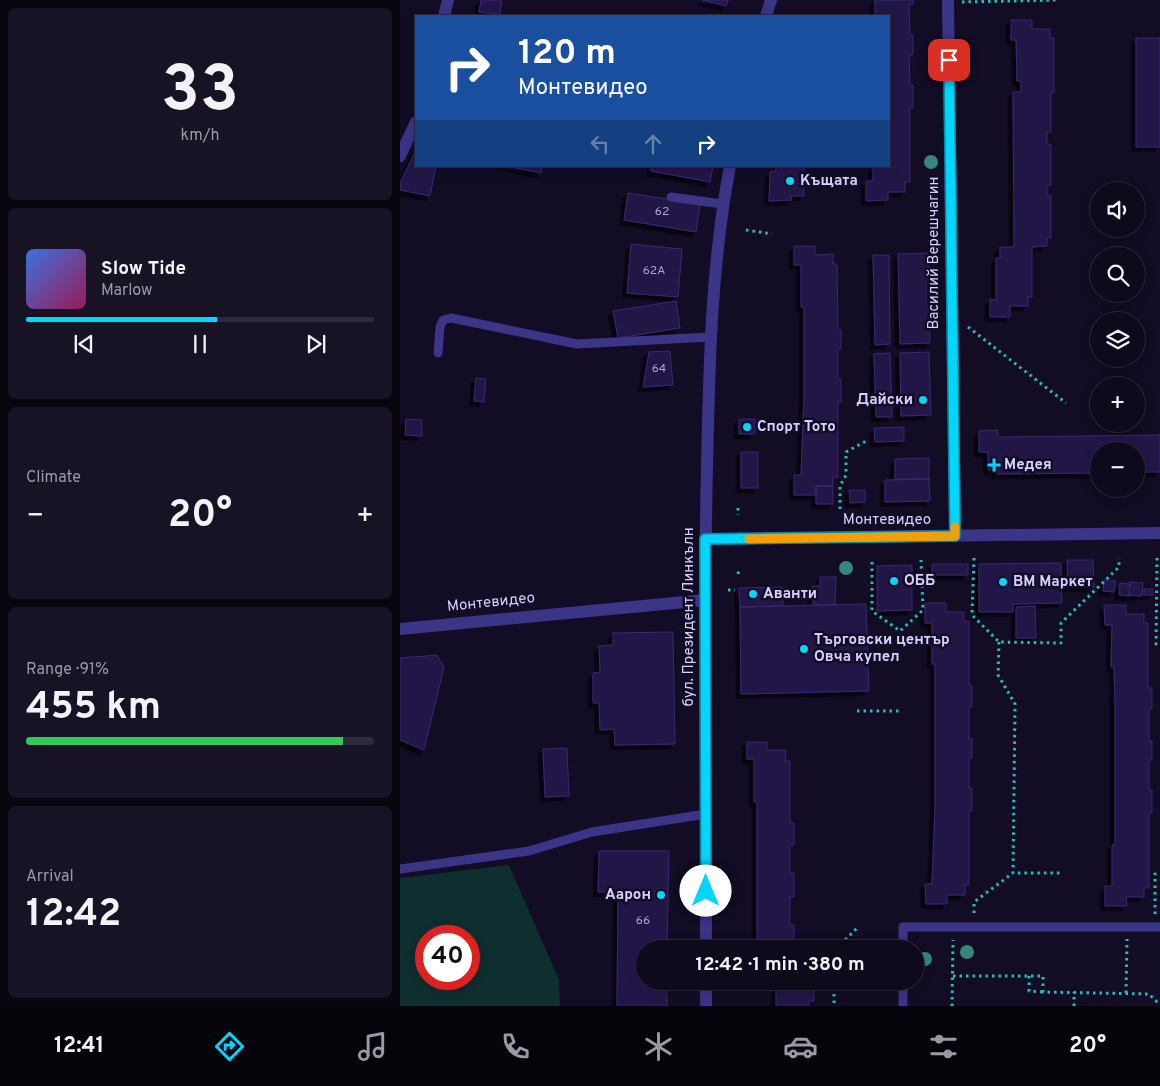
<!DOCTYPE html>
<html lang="en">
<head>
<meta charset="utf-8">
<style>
  :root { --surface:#0e091b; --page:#171224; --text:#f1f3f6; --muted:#9b9aa3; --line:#2e2a3a; --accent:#00d6fb }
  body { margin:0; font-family:Overpass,sans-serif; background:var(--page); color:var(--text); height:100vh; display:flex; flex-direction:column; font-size:19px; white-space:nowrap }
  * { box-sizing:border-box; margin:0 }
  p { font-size:16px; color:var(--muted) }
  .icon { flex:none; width:28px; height:28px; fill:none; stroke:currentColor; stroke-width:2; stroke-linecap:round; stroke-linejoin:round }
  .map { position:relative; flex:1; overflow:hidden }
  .details { display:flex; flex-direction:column; gap:8px; padding:8px; background:#08050f; width:400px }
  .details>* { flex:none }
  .banner { position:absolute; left:15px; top:15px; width:475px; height:152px; border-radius:0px; box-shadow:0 2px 12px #0003,0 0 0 1px var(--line); background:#1a4fa0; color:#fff; overflow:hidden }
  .controls { position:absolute; left:690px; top:182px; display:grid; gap:10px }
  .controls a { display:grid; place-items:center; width:55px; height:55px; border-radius:50%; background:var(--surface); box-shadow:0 2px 12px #0003,0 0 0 1px var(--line); font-size:25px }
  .speed { position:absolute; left:15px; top:925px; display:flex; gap:10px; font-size:25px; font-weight:700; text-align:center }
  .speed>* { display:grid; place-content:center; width:65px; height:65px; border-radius:50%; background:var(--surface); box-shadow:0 2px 12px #0003,0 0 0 1px var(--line); line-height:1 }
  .speed .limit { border:8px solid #d22; background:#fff; color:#111 }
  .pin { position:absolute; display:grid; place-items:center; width:42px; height:42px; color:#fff; margin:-21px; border-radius:10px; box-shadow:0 2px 8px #0006 }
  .me { position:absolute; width:55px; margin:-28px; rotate:0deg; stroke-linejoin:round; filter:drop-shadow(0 0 4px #0008) }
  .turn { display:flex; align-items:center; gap:18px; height:105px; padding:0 20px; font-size:22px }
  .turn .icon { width:65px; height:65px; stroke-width:2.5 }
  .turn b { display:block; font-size:35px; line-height:42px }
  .lanes { display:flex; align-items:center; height:48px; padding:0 20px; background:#0003; justify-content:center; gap:25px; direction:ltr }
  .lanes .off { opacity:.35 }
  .big { font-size:38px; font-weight:700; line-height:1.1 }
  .details .tile { flex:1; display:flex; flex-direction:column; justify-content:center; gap:8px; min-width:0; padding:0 18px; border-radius:8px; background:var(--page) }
  .details .dial { align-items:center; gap:0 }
  .dial b { font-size:65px; line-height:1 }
  .song { display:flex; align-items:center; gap:15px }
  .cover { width:60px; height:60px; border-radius:8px; background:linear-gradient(135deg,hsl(220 70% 55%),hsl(330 70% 35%)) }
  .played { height:5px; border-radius:2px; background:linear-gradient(90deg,var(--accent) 55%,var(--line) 55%) }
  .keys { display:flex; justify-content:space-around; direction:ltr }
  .heat { display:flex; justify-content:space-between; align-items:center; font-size:28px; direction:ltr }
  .charge { height:8px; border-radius:4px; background:linear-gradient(90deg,#34c759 91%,var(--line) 0) }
  .trip { position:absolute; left:236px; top:940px; width:288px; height:50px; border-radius:25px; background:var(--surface); box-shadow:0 2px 12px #0003,0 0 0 1px var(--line); font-weight:700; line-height:50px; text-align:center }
  .dock { display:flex; height:80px; justify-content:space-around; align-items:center; background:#06040b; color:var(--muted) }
  .dock .icon { width:35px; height:35px }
  .dock .on { color:var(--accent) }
  .dock b { font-size:22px; color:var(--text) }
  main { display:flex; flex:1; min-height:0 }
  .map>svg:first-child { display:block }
  .green { fill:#0f2e2f; fill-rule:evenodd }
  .building { fill:#231747; stroke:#3a2774; filter:url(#shadow) }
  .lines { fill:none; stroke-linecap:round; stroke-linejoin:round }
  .path { stroke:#25bdbb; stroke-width:3; stroke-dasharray:2.5 4; stroke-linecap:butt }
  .service { stroke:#3b3487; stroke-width:9 }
  .minor { stroke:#3b3487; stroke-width:12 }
  .tertiary { stroke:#3b3487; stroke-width:12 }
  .tree { fill:#36857f }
  .route-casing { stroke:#008ba3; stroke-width:12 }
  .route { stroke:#00d6fb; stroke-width:9 }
  .slow { stroke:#f59e0b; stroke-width:9 }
  .poi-dot { fill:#00d6fb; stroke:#120c24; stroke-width:2 }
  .labels { text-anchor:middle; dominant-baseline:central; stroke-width:5; stroke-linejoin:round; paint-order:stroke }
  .number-label { font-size:12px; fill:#aaa2d1 }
  .poi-label { font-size:15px; font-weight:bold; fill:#d7d0ff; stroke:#120c24; text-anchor:start }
  .street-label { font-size:15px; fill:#d7d0ff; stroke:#120c24 }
</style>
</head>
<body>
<main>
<section class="details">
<div class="tile dial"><b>33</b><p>km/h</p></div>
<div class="tile">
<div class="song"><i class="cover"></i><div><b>Slow Tide</b><p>Marlow</p></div></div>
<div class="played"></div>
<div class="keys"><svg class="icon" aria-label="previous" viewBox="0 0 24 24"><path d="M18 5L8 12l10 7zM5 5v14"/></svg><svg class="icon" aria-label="pause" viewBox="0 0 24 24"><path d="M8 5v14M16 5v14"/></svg><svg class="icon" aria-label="next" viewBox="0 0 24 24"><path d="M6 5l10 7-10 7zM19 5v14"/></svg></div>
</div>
<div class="tile"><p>Climate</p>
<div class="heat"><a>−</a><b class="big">20°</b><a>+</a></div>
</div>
<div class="tile"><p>Range · 91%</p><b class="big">455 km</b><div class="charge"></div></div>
<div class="tile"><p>Arrival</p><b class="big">12:42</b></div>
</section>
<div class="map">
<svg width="760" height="1006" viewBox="0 0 760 1006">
  <defs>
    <filter id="shadow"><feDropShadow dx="-4.5" dy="4.5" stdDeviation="0" flood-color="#0009"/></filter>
  </defs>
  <rect width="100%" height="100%" fill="#120c24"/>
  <!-- green -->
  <path class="green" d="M109,865L159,980L160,1006H0V878ZM69,936V979H26V936Z"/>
  <!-- building -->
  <path class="building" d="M81,0H102L100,14L79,12Z
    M302,0H328L326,6Z
    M475,0H513V4H509L510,35H513V55H509L510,85H513V108H510V182H505V192H488V200L466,201V181H473V166H489V16H475Z
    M611,20H632V29H650V38H654V92H651V132H647V144H651V185H647V195H651V238H647V246L632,247V297H628V306H610V317H590V299L596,300V258H600V247H614L613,92H621V81H617L616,40H611Z
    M736,38H760V147H736Z
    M16,150V166H36L30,196L0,190L1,181Z
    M106,166H142L141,173Z
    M252,166H313L310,182L251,171Z
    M376,166H404V196H391L392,200L369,201L370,172L376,171Z
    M228,193L300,204L296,232L224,220Z
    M231,244L282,249L278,297L227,293Z
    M394,246H415V255L433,254V264H437L438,330H441V349H438V379H441V402H438V477H433V486H416V495H394V475H401L404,397V307H401V265H394Z
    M528,253L530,343L500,344L498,254Z
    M473,255H489L490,344L475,345Z
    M276,301L280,328L218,338L213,311Z
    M270,351L273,385L243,387L249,352Z
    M529,352L531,415L501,416L500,353Z
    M490,353L492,417H476L474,354Z
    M76,378L86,379L84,402L74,401Z
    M6,419L22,420V436L5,435Z
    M339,419H355V434H339Z
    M504,427V441L475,442L474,428Z
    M598,430V437L760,435V472H736V451H699V473L597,474V470H588V452H579V431Z
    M341,452H358V488H341Z
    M529,458V479H495V459Z
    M529,479L530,501L485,502V480Z
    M416,486H433V504H416Z
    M449,490H465V502L450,503Z
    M667,560H693L694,587H668Z
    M661,563L662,603L613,604V612H579V564Z
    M532,564H568V575H532Z
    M512,565V610L477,611V566Z
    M420,577H436L435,605L413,604L412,586H420Z
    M704,580L716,581L714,592L703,591Z
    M730,582L743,583L742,596L729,595Z
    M720,583L730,584L729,596L719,595Z
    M382,587L383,606L340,607L339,588Z
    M744,589H753V595H744Z
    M525,603H546V612H564V621H569V685L572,686V707H569V739L572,738V758H569V788H572V811H569V885H565V895H547V904H526L525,884H532L535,805V664H532V623H525Z
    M466,604L469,691L341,694L340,607Z
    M704,605H726V614H744V623H748V688H752V709H749V741H752V760H749V790H752V813H749V888H744V897H726L727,906H705V886H712V845H715V704L714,667H711L712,625H705Z
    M635,606L636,638H616V607Z
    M273,632L275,744L215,745L214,729L200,730L199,703H193V673L200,672L199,646L213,645V633Z
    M37,655L44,667L24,750L0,740V658Z
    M347,742H367V750H386L385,761H390V823H394V845H390V873H394V897L390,896V925H394V948L357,949V802H354V759H347Z
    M167,748L169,796L145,797L143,749Z
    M199,851H269L267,949H245V981H267V1006H217L218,892H198Z
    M376,981H414V1001H409V1006H376Z"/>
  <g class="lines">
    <!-- path -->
    <path class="path" d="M562,2L658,0
      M346,230L372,234
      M568,327L666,403
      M338,508V515
      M440,509V486L446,475V452L468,440
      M574,558L572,615L599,642L661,643V623L719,567V558
      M757,558L756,644H760
      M472,562V611L500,631L523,610L521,560
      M338,574L339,569
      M328,590H335
      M599,642L598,675L615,704L613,873H661
      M457,711H501
      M574,913V902L613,873
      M755,914V874H760
      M436,949L458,927
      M553,976H643V992L749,994L760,1005
      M629,976V991L643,992
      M434,981V1006
      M726,993L727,939
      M552,1006L553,940
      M674,1006V992"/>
    <!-- service -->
    <path class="service" d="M271,197L322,204
      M38,353L40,327L43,320L51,318L177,344L310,337
      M0,869L129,851L192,832L306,814
      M503,949V927H760
      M503,1006V981"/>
    <!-- minor -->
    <path class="minor" d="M548,0L555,536
      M44,16L48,0
      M0,156L16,122
      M0,629L306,600"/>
    <!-- tertiary -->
    <path class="tertiary" d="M366,16L371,0
      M305,539L760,533
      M306,949C306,789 303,628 307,468C309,367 311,266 330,166
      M306,1006V981"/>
  </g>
  <!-- trees -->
  <g class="tree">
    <circle cx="531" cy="162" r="7"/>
    <circle cx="446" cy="568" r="7"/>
    <circle cx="567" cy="952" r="7"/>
    <circle cx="525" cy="959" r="7"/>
  </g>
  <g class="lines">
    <defs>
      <path id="route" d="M306,891L305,539L555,536L549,60"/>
    </defs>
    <!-- route casing -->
    <use href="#route" class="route-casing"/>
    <!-- route -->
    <use href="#route" class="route"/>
    <!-- slow -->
    <path class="slow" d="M349,539L555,536V527"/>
  </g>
  <!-- markers -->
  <g class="poi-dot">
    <circle cx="390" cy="181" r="5"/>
    <circle cx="523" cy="400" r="5"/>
    <circle cx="347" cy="427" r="5"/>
    <path d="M591.5 457.5h5v5h5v5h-5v5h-5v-5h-5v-5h5z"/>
    <circle cx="494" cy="581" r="5"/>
    <circle cx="603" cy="582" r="5"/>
    <circle cx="353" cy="594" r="5"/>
    <circle cx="404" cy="649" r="5"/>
    <circle cx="261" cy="895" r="5"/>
  </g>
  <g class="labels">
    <!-- number labels -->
    <g class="number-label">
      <text x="262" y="212">62</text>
      <text x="254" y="271">62A</text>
      <text x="259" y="369">64</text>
      <text x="243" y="921">66</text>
    </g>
    <!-- poi labels -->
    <g class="poi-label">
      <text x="400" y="181">Къщата</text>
      <text x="513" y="400" text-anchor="end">Дайски</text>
      <text x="357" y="427">Спорт Тото</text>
      <text x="604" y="465">Медея</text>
      <text x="504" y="581">ОББ</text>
      <text x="613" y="582">ВМ Маркет</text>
      <text x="363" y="594">Аванти</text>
      <text x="414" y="640">Търговски център<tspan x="414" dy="17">Овча купел</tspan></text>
      <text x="251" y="895" text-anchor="end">Аарон</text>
    </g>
    <!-- street labels -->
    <g class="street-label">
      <text transform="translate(534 253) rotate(-90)">Василий Верешчагин</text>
      <text x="487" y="520">Монтевидео</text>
      <text transform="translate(91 603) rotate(-6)">Монтевидео</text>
      <text transform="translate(289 617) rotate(-90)">бул. Президент Линкълн</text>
    </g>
  </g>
</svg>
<div class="controls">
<a><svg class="icon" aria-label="sound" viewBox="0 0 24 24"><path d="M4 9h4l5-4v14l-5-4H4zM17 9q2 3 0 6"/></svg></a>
<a><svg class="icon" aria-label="search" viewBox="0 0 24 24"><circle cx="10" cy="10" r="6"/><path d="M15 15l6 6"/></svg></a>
<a><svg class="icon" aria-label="layers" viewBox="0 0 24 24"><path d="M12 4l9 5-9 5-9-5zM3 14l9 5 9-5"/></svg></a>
<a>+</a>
<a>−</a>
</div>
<div class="speed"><div class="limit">40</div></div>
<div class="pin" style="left:549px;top:60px;background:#d93025"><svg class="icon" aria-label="arrive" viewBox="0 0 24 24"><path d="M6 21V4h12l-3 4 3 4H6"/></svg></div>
<svg class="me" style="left:306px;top:891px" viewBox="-20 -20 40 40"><circle r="19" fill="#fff"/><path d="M0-13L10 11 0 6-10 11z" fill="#00d6fb"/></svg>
<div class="trip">12:42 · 1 min · 380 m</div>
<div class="banner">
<div class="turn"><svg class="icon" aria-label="right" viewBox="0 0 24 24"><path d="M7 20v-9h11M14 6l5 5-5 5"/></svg><div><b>120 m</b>Монтевидео</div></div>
<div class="lanes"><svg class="icon off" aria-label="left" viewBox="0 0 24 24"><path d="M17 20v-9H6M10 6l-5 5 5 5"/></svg><svg class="icon off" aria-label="ahead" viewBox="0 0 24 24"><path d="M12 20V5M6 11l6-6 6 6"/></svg><svg class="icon" aria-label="right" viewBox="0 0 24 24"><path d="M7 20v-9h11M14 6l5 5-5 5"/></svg></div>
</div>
</div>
</main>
<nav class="dock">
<b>12:41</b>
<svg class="icon on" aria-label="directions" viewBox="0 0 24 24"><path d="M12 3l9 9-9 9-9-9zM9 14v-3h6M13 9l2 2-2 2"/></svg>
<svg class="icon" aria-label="music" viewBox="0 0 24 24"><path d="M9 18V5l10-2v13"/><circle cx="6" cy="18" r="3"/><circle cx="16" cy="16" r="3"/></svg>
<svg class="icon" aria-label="phone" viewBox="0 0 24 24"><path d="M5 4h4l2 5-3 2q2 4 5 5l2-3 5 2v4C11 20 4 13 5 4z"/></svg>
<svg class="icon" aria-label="climate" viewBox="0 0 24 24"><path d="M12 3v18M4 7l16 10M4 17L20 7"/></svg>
<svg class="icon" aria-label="car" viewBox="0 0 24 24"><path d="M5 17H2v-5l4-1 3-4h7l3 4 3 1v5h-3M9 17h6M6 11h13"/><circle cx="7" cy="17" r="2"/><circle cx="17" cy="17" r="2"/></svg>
<svg class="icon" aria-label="filters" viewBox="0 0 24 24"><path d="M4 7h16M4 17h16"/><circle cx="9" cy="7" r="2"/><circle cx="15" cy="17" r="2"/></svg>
<b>20°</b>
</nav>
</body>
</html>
